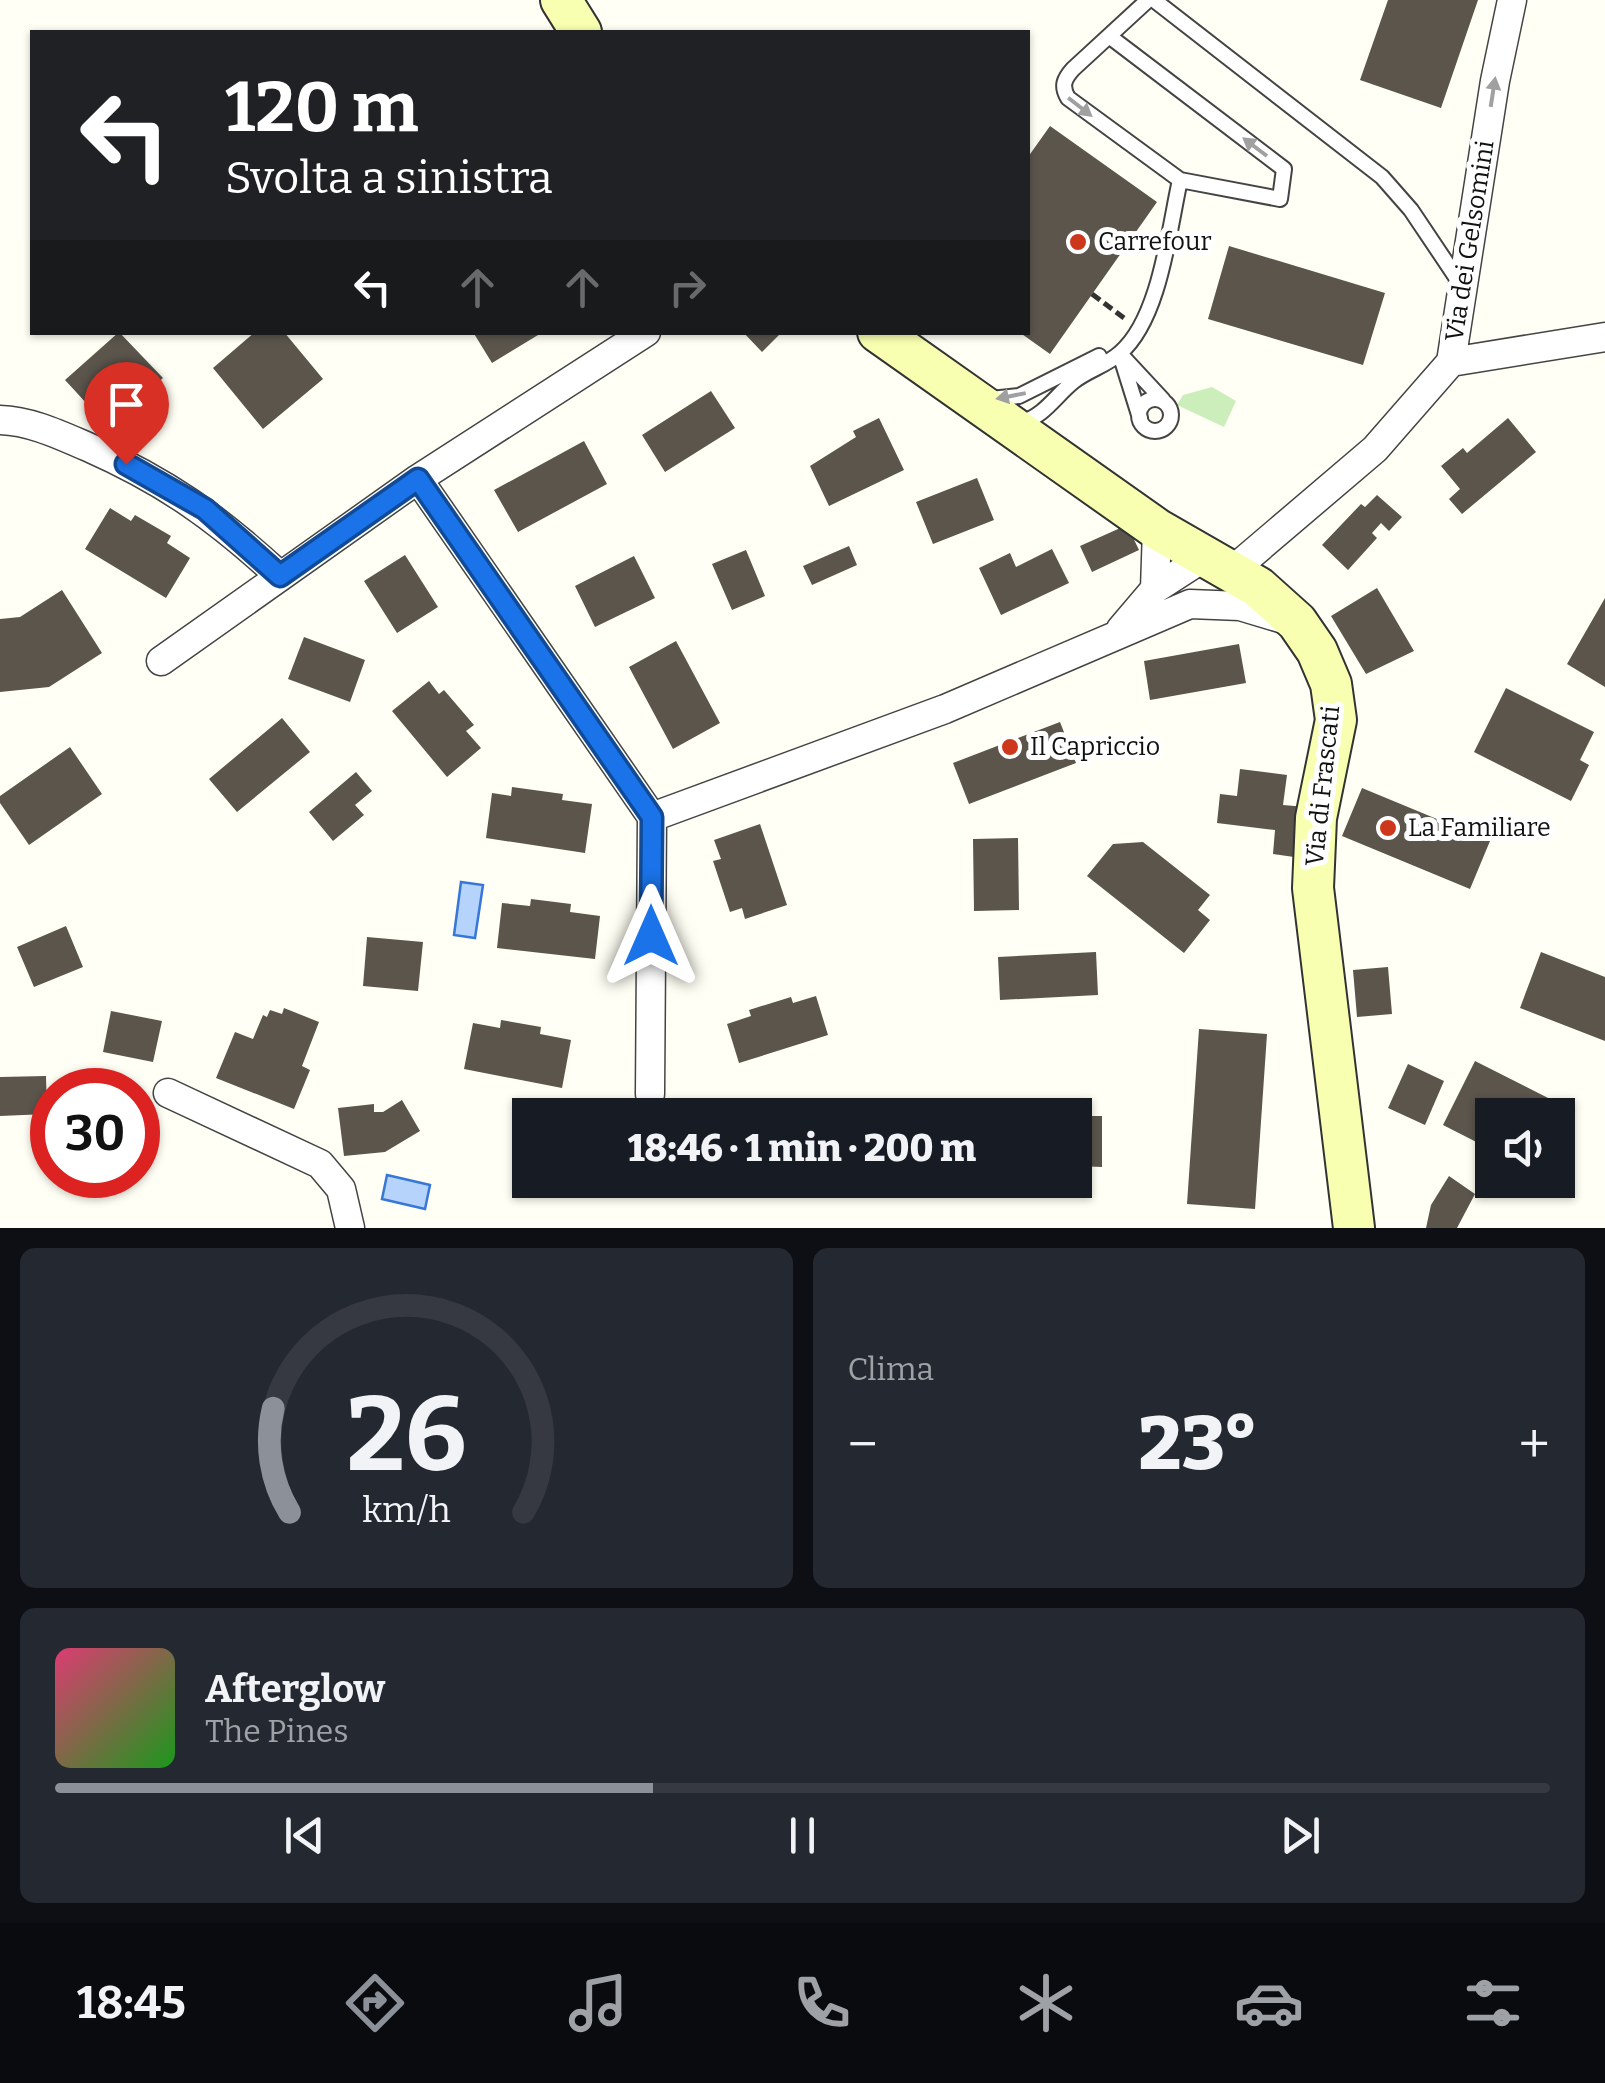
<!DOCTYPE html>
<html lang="it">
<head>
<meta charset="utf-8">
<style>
  :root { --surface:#171b24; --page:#242831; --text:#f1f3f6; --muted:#9ea1a6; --line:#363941; --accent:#8c9099 }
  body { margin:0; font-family:Bitter,serif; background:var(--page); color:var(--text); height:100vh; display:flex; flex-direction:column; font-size:38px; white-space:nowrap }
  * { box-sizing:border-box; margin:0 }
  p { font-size:32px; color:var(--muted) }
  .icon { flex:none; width:55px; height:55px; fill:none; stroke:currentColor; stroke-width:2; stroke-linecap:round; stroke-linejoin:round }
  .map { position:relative; height:1228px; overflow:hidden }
  .side { display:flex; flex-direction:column; gap:20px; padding:20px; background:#0d0f14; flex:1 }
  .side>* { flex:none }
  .guide { position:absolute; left:30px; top:30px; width:1000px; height:305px; border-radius:0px; box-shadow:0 2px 8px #0004; background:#202124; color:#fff; overflow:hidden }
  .controls { position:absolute; left:1475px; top:1098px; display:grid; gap:20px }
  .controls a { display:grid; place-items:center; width:100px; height:100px; border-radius:0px; background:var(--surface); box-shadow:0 2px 8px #0004; font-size:50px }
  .speed { position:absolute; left:30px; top:1068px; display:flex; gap:20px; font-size:50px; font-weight:700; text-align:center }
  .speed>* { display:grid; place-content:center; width:130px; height:130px; border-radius:50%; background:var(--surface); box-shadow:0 2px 8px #0004; line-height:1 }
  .speed .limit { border:15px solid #d22; background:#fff; color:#111 }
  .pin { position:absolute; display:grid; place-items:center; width:85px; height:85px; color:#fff; margin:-102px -42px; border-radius:50% 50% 50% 0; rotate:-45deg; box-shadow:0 0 10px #0007 }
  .pin .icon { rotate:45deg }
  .me { position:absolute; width:110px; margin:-55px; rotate:0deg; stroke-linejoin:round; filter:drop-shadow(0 0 8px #0008) }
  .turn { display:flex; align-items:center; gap:35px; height:210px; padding:0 30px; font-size:45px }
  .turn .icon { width:130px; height:130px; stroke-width:2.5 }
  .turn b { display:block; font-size:70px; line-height:85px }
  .lanes { display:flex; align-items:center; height:95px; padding:0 30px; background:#0003; justify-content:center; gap:50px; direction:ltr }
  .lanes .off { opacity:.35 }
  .big { font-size:75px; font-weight:800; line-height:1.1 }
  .side .tile { flex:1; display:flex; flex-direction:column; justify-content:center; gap:15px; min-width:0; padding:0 35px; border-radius:15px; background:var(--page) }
  .side .dial { align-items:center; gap:0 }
  .dial svg { height:260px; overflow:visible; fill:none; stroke:var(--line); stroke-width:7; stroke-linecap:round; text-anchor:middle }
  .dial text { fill:var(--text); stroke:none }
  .song { display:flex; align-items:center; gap:30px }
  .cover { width:120px; height:120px; border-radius:15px; background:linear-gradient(135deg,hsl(340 70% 55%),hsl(120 70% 35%)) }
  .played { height:10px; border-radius:5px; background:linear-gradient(90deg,var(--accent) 40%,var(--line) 40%) }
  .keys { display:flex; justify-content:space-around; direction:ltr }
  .heat { display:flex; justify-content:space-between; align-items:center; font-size:55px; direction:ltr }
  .side .tiles { flex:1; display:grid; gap:20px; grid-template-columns:1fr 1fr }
  .tile:last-child { grid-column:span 2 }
  .trip { position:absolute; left:512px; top:1098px; width:580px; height:100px; border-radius:0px; background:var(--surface); box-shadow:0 2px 8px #0004; font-weight:800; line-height:100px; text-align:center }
  .tabs { display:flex; height:160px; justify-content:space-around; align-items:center; background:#090b0e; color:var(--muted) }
  .tabs .icon { width:70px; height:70px }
  .tabs .on { color:var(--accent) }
  .tabs b { font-size:45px; color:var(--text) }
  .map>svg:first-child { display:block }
  .green { fill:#cbeeba }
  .water { fill:#b5d3fb; stroke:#3677d8; stroke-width:2.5 }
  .building { fill:#5b554c }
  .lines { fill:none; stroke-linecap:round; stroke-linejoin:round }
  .service-casing { stroke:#444; stroke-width:18 }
  .minor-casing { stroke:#444; stroke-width:31 }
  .secondary-casing { stroke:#333; stroke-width:44 }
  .path { stroke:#333; stroke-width:5; stroke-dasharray:10 5; stroke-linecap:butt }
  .service { stroke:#fff; stroke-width:14 }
  .minor { stroke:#fff; stroke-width:28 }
  .secondary { stroke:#f8ffb0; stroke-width:40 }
  .oneway { fill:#a0a0a0 }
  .route-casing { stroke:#114b97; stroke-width:25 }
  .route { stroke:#1a73e8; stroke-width:18 }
  .poi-dot { fill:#cd381d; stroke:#fff; stroke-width:4 }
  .labels { text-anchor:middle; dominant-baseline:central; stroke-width:10; stroke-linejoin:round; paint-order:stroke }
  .street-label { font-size:25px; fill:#111; stroke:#fff }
  .poi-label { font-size:25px; fill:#111; stroke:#fff; text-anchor:start }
</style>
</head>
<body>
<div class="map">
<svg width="1605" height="1228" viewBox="0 0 1605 1228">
  <rect width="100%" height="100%" fill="#fffff5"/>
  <!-- green -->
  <path class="green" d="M1212,387L1236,401L1224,427L1177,405L1183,395Z"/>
  <!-- water -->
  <path class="water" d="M461,882L483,885L475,938L454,935Z
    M387,1175L430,1185L425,1209L382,1199Z"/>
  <!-- building -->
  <path class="building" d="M1388,0H1478L1441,108L1360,80Z
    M1050,126L1157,202L1050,354L1019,332H1028V157Z
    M1229,246L1385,293L1363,365L1208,319Z
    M119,332L163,378L122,413L103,392L88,405L65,380Z
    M255,332H284L323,379L263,429L213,368Z
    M473,332H543L492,363Z
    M743,332H782L762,352Z
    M711,391L735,428L665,472L642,435Z
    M879,418L904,470L829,506L810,466L856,437L853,431Z
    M1508,418L1536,452L1462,514L1449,499L1460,489L1441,466L1463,448L1467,453Z
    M584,441L607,484L518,532L494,490Z
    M977,478L994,520L933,544L916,502Z
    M1377,495L1402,517L1389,531L1381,523L1372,533L1377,538L1348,570L1322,545L1361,504L1365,507Z
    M110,508L131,521L135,515L171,536L167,543L190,558L166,598L85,549Z
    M1127,525L1139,550L1092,572L1080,546Z
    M849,546L857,565L812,585L803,566Z
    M1052,549L1069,583L1001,615L979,568L1010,553L1016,567Z
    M746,550L765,596L732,610L712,564Z
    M405,555L438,607L397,633L364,581Z
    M634,556L655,598L595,627L575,586Z
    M1377,588L1414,651L1366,674L1331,616Z
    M62,590L102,653L49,687L0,692V619L20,617Z
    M1605,598V687L1567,664Z
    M304,637L365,660L350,702L288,679Z
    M676,641L720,723L673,749L629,667Z
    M1239,644L1246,683L1150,700L1144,661Z
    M429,681L439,694L444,690L474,725L466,731L481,748L447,777L392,711Z
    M1506,688L1594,732L1580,760L1589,765L1571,801L1474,752Z
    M282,718L310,752L237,812L209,779Z
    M1060,722L1076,763L969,804L953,763Z
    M70,747L102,794L29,845L0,803V796Z
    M1240,769L1287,775L1283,805L1306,807L1301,858L1273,854L1275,830L1217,823L1220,794L1237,796Z
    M356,772L372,791L355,805L364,815L333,841L309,812Z
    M512,787L563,794L562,800L592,804L585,853L486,838L492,793L511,796Z
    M1362,788L1490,841L1470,889L1342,836Z
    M760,824L787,905L745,919L742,908L730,912L713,861L721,859L714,840Z
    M1018,838L1019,910L974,911L973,839Z
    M1143,842L1210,895L1198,910L1210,920L1184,953L1087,876L1113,844Z
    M531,899L571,904L570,912L600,916L595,959L497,948L502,903L530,906Z
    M66,926L83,967L34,987L17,947Z
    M367,937L423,942L418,991L363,986Z
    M1096,952L1098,995L1000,1000L998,957Z
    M1541,952L1605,977V1041L1520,1008Z
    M1388,967L1392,1014L1357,1017L1353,970Z
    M816,996L828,1035L739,1063L727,1024L751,1016L749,1010L791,997L793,1003Z
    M284,1008L319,1022L302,1066L310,1070L294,1109L216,1078L235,1032L253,1039L263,1015L267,1017L270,1010L282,1014Z
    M111,1011L162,1021L153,1062L103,1052Z
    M501,1020L541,1027L540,1034L571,1040L562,1088L464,1069L473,1023L500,1028Z
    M1199,1029L1267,1034L1255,1209L1187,1204Z
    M1475,1061L1556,1102L1550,1115H1492V1150L1443,1125Z
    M1408,1064L1444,1081L1425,1125L1388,1108Z
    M46,1076L47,1114L0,1116V1077Z
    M402,1100L420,1131L385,1152L344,1156L338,1108L374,1104V1112H383Z
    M942,1100L943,1115H897L896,1102Z
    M1075,1116H1102V1167L1075,1166Z
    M1449,1176L1475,1194L1457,1228H1426L1431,1205Z
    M709,1180H811V1194L709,1196Z"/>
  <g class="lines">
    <defs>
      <path id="service" d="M1154,0L1382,177L1411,210L1462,286
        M1109,36L1284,169L1280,199L1180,180L1068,98C1061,86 1064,79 1073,69L1148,0
        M1120,354L1140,418
        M1124,358L1163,400
        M1139 415a16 16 0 1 1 32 0a16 16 0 1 1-32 0Z
        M991,399L1019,396L1099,356
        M1020,423C1045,416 1055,396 1074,381C1088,370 1107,365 1120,353C1160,319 1169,229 1180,180"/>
      <path id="minor" d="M1451,362L1605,337
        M0,420C31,421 60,435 88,447C167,482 217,518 280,576
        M418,479L652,817L650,1094
        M1233,570L1375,449L1451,362L1495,81L1512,0
        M1155,589L1157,529
        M1121,629L1155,589L1206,556
        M161,661L418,479L646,332
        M652,817L945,709L1190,604L1240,606L1290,621
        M168,1093L320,1164L341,1189L350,1228"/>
      <path id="secondary" d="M561,0L581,32
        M878,332L1157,529L1258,587L1297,622L1317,651L1331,684L1336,720L1316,818L1313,888L1354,1228"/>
    </defs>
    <!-- service casing -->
    <use href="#service" class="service-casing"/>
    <!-- minor casing -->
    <use href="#minor" class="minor-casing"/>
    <!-- secondary casing -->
    <use href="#secondary" class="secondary-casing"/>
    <!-- path -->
    <path class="path" d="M1092,294L1124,318"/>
    <!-- service -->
    <use href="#service" class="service"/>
    <!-- minor -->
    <use href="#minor" class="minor"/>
    <!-- secondary -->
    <use href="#secondary" class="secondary"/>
  </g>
  <!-- one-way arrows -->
  <defs><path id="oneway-solid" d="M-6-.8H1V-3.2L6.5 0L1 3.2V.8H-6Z" transform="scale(2.5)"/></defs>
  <g class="oneway">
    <use href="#oneway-solid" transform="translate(1493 92) rotate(-81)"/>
    <use href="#oneway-solid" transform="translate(1080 107) rotate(38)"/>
    <use href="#oneway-solid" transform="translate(1255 147) rotate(-143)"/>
    <use href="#oneway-solid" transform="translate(1011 396) rotate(169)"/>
  </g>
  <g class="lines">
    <defs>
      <path id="route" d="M126,464L205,509L280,576L418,479L652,817L651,936"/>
    </defs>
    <!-- route casing -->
    <use href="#route" class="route-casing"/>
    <!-- route -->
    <use href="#route" class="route"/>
  </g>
  <!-- markers -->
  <g class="poi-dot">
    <circle cx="1078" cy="242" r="10"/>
    <circle cx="1010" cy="747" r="10"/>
    <circle cx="1388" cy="828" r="10"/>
  </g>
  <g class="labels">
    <!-- street labels -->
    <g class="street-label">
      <text transform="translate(1470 241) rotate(-81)">Via dei Gelsomini</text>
      <text transform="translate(1323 786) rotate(-84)">Via di Frascati</text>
    </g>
    <!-- poi labels -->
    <g class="poi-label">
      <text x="1098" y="242">Carrefour</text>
      <text x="1030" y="747">Il Capriccio</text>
      <text x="1408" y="828">La Familiare</text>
    </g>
  </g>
</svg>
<div class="controls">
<a><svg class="icon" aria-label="sound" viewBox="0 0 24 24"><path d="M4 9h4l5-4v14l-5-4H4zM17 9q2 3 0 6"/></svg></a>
</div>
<div class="speed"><div class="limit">30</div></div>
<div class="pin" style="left:126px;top:464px;background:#d93025"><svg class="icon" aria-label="arrive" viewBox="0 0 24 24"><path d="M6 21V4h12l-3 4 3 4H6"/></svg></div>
<svg class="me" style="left:651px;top:936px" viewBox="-20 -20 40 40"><path d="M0-17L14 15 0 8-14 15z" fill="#1a73e8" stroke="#fff" stroke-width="4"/></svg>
<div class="trip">18:46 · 1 min · 200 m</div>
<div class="guide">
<div class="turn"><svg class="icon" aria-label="left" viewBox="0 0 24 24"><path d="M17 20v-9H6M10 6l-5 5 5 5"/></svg><div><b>120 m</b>Svolta a sinistra</div></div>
<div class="lanes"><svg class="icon" aria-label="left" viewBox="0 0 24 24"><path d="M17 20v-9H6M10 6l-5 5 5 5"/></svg><svg class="icon off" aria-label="ahead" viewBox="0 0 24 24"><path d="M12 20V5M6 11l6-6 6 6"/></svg><svg class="icon off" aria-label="ahead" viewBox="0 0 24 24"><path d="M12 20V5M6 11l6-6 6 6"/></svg><svg class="icon off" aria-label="right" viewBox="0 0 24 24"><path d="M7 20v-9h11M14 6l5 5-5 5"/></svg></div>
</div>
</div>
<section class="side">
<div class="tiles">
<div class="tile dial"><svg viewBox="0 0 100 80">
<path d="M14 69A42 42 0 1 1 86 69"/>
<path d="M14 69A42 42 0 0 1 9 37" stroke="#8c9099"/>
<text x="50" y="56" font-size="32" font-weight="700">26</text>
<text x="50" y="72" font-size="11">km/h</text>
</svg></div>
<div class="tile"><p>Clima</p>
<div class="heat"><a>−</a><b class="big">23°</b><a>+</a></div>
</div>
<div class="tile">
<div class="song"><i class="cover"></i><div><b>Afterglow</b><p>The Pines</p></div></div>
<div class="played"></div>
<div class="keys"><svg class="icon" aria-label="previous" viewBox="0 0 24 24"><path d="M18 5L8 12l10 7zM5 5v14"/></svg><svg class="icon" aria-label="pause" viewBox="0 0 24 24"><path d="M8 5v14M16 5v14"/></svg><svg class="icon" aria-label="next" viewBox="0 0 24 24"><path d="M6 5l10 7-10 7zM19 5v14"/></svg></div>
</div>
</div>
</section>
<nav class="tabs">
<b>18:45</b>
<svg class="icon on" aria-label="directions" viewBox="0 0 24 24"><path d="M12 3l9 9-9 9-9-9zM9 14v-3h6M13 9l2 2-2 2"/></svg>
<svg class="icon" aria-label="music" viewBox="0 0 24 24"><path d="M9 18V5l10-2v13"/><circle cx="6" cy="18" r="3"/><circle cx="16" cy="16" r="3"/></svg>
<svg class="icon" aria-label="phone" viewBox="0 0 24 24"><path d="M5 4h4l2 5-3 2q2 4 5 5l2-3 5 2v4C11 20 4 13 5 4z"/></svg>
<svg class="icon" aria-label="climate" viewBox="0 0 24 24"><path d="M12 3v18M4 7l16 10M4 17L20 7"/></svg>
<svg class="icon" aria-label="car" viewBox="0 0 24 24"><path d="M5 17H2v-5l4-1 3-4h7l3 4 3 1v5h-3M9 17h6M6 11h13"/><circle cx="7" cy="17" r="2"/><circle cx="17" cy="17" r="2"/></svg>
<svg class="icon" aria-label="filters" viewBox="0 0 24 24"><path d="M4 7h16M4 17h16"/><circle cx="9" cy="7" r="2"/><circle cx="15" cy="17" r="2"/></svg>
</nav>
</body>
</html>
